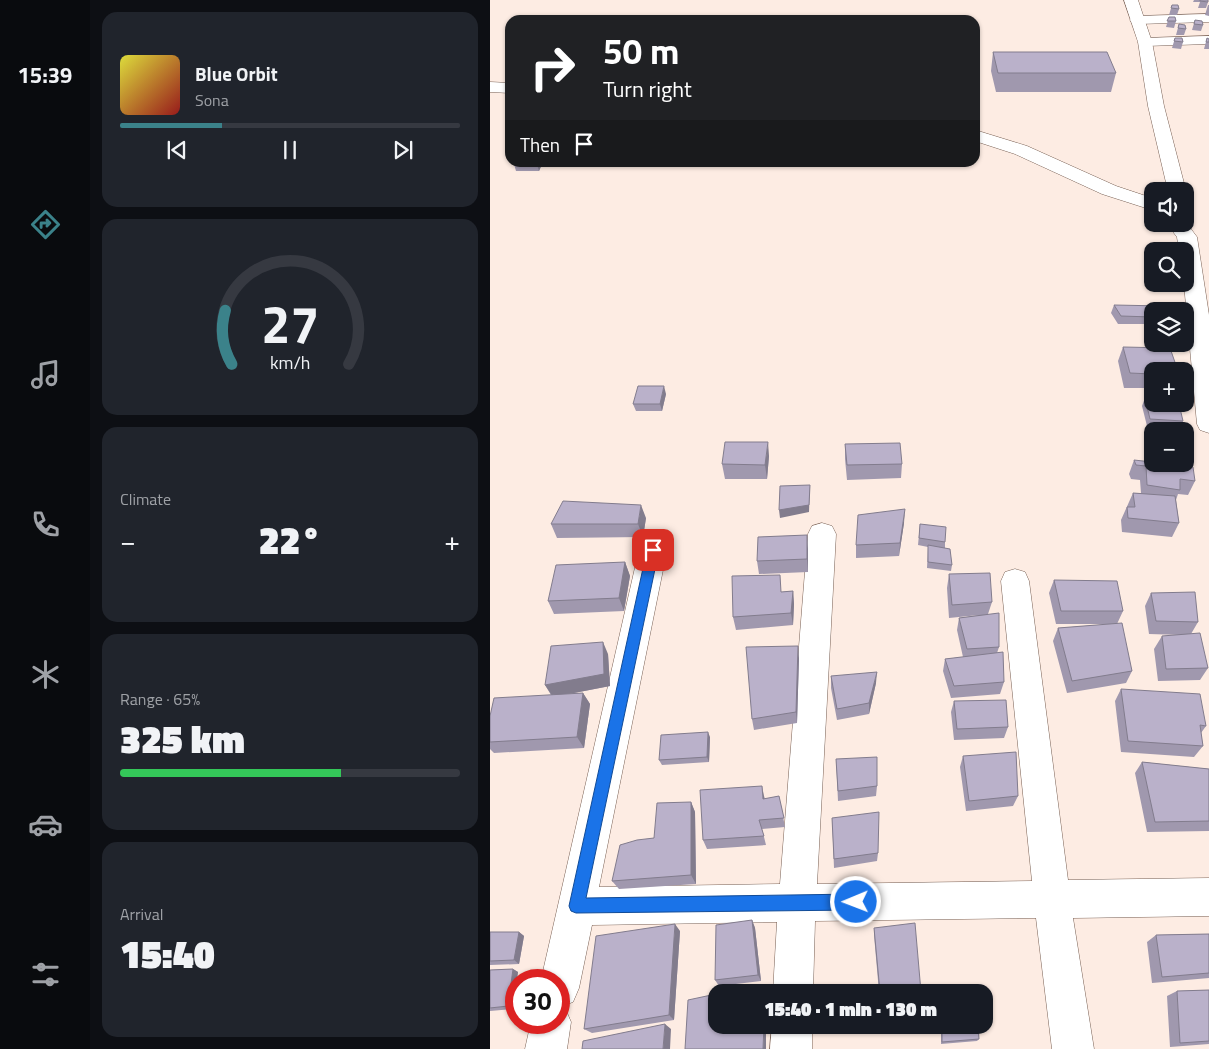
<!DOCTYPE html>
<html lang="en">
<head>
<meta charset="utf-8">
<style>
  :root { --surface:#171b24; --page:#20242c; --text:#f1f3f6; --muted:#9ea1a6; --line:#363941; --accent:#3b828a }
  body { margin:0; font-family:"Titillium Web",sans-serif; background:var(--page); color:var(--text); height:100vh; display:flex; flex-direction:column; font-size:19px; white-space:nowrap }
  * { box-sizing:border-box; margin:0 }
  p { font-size:16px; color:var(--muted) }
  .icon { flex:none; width:28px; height:28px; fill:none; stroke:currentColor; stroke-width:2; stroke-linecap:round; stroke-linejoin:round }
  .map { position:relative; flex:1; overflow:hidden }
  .side { display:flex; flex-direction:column; gap:12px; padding:12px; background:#0d0f14; width:400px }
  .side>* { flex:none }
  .top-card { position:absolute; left:15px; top:15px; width:475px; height:152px; border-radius:15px; box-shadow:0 1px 4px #0004; background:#202124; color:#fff; overflow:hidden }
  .buttons { position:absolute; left:654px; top:182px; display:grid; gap:10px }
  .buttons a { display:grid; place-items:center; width:50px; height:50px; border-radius:10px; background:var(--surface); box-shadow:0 1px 4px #0004; font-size:25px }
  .speed { position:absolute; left:15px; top:969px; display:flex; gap:10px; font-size:25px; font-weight:700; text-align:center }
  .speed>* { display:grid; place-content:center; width:65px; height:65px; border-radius:50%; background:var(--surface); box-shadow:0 1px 4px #0004; line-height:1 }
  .speed .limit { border:8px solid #d22; background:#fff; color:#111 }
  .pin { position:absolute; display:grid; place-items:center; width:42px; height:42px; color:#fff; margin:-21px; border-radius:10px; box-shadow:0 2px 8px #0006 }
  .me { position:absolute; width:55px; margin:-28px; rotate:269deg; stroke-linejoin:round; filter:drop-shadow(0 0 4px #0008) }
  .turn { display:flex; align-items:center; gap:18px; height:105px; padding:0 15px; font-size:22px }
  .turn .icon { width:65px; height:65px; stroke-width:2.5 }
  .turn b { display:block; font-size:35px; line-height:42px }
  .then { display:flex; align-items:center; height:48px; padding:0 15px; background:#0003; gap:10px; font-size:19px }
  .big { font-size:38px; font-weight:800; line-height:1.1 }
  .side .tile { flex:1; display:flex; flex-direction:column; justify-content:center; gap:8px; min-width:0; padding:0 18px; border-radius:15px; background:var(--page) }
  .side .dial { align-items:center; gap:0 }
  .dial svg { height:130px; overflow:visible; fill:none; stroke:var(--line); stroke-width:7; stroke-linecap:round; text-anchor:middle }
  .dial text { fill:var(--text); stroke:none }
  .song { display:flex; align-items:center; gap:15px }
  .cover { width:60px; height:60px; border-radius:8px; background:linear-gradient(135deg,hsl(60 70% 55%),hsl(0 70% 35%)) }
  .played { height:5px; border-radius:2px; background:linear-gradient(90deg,var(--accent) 30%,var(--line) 30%) }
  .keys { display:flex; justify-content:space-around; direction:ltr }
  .heat { display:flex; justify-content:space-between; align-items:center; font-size:28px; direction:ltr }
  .charge { height:8px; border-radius:4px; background:linear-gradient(90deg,#34c759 65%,var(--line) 0) }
  .trip { position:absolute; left:218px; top:984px; width:285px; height:50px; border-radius:15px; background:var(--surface); box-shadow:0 1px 4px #0004; font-weight:800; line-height:50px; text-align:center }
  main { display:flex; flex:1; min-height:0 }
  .tabs { display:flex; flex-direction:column; width:90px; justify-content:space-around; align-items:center; background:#090b0e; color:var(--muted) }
  .tabs .icon { width:35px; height:35px }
  .tabs .current { color:var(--accent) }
  .tabs b { font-size:22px; color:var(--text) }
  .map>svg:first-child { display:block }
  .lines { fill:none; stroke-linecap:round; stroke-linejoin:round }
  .minor-casing { stroke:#796155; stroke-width:1 }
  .tertiary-casing { stroke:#796155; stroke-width:1 }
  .secondary-casing { stroke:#796155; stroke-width:1 }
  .minor { fill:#fff; fill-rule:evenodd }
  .tertiary { fill:#fff; fill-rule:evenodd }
  .secondary { fill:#fff; fill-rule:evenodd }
  .wall { fill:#a098ae }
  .shaded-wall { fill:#827c8d }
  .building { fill:#bab1ca; stroke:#827c8d }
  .route { fill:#1a73e8; stroke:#114b97 }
</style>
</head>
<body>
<main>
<nav class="tabs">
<b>15:39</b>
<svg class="icon current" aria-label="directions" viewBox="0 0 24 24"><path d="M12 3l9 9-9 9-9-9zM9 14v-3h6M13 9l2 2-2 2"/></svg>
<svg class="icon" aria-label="music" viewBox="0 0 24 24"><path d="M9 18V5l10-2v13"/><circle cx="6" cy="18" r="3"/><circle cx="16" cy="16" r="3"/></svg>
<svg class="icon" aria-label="phone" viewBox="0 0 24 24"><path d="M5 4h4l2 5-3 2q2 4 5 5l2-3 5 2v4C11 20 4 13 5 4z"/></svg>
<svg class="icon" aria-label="climate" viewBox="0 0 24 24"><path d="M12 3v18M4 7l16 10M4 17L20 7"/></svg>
<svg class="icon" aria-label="car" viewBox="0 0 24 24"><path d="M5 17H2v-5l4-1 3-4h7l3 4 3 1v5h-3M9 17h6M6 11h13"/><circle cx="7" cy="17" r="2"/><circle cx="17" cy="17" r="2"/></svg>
<svg class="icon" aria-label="filters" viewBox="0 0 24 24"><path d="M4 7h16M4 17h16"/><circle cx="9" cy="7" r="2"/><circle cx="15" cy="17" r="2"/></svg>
</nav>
<section class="side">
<div class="tile">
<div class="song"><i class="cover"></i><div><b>Blue Orbit</b><p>Sona</p></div></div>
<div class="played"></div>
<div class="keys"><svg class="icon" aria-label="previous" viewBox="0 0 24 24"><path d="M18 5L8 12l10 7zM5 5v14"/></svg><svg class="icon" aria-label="pause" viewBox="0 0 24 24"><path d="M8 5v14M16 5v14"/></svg><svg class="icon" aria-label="next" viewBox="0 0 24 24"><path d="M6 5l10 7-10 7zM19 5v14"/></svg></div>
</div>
<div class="tile dial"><svg viewBox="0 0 100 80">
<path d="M14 69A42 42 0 1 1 86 69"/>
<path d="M14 69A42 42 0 0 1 10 36" stroke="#3b828a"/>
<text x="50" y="56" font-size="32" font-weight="700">27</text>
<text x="50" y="72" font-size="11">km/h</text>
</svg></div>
<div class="tile"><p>Climate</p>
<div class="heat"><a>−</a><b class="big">22°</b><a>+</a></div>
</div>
<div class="tile"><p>Range · 65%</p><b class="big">325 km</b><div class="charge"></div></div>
<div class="tile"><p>Arrival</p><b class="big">15:40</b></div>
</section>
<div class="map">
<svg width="719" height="1049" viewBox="0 0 719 1049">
  <rect width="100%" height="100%" fill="#fdece3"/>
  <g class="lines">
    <defs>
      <path id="minor" d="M719,14V22L647,24L642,23L640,20L642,17L647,16Z
        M719,36V44L655,46L650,45L648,42L650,39L655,38Z
        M332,523L342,526L346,534L327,884L542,881L511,581L515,572L525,569L535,572L539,581L578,880L719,878V916L583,918L604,1049H562L546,918L325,921L323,992H283L287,922L102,925L89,988L83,1002L72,1006L75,1008L81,1022L77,1049H35L41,1022H69V980H51L149,550L153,542L163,539L173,542L177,550L109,887L290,884L318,534L322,526Z
        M282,1025H322V1049H280Z"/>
      <path id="tertiary" d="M634,0H648L662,42L674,106L696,191L695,193V191H678L658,106L648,42Z"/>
      <path id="secondary" d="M0,82L20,83V93L0,92Z
        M485,130L537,146L626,186L662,198V210L612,194L525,154L485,141Z
        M695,221L707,237L719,315V433L710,430L707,424L694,284L695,251H689L687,237L677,224H695Z"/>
    </defs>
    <!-- minor casing -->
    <use href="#minor" class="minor-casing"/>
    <!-- tertiary casing -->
    <use href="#tertiary" class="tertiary-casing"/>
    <!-- secondary casing -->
    <use href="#secondary" class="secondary-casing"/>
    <!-- minor -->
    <use href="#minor" class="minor"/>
    <!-- tertiary -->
    <use href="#tertiary" class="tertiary"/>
    <!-- secondary -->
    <use href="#secondary" class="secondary"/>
  </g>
  <!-- wall -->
  <path class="wall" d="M704,0H718V2L716,8H708L710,2H703Z
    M682,5L689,9L687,15H679Z
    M718,5H719V16L715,15Z
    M679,17L686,21L684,28L676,27Z
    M705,20L713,25L711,31L702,30Z
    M689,24L696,29L694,35H686Z
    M685,38L693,42L691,49L682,48Z
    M717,38L719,39V49H714Z
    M503,52L626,73L621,92H506L501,71Z
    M24,162H53L49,171H26L24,164Z
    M624,305L662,311V324H628L621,313Z
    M633,347L662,371V388H634L628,361Z
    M176,394L172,411H146L143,404Z
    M655,398L693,421L690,428L657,426L652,406Z
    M355,444L412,464L411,478L357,480L355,459Z
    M279,456L277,479H235L232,464Z
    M644,460L705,481L698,495L688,494L686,500L689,523L682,537L632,532L631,520L643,493H651L650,480L641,479L639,474Z
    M156,518L153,537L67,538L61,524Z
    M414,523L409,556L366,558V545Z
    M430,524L455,542V548L462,565L461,571L437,568L438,547L428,545Z
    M318,549V572L269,574L267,561Z
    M135,562L140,576L134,611L64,614L58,601Z
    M459,574L502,602L498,614L509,647L507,653L514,682L510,694L461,698L453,671L455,659L473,657L467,630L469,618L489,615L459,618L457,588Z
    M564,580L633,611L627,624L642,671L636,683L577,693L563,641L568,628L622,624H566L559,593Z
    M303,591L304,604L303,625L246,630L243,617L292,592Z
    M661,593L708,622L701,634L718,668L710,680L668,681L664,649L672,636L692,635L659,634L655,606Z
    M118,654L120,686L79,694L93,693L100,704L94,748L4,753L0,749V716L61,695L55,685Z
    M309,658L307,723L264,730L262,719Z
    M341,676L386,683L379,714L347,720L341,688Z
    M631,689L716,726L711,733L713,746L704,757L631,752L625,701Z
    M464,701L518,727L514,738L464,740L461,712Z
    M220,737L219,762L172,765L169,760Z
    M473,756L528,796L523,806L476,811L470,767Z
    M346,759L387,786L386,796L348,801Z
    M652,762L719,769V831L657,832L645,773Z
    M274,796L275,799L289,796L295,827L272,829L276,845L217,849L213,840Z
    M201,802L205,812L206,884L129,889L122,881L164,838Z
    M342,818L388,853L387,861L344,868Z
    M262,920L265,928L271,981L229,986L225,980Z
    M384,928L431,992H389L384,935Z
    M190,931L184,1020L102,1033L94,1029Z
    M0,932H29L34,936L29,964L0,965Z
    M719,934V978L662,983L657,942L666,935Z
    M23,969L28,972L26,980V987L23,1009L0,1011V970Z
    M719,990V1044L680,1047L677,996L687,991Z
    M451,1025H488L489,1039L487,1041L451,1044Z"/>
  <!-- shaded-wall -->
  <path class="shaded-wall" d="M48,162H53L49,171L47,164Z
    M174,386L176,394L172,411L170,404Z
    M278,442L279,456L277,479L275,465Z
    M320,485L319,512L290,518L289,510Z
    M151,505L156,518L153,537L148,524Z
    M415,509L414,523L409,556L410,543Z
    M317,535L318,549V572L317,559Z
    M135,562L140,576L134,611L129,598Z
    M303,591L304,604L303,625L301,613Z
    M113,642L118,654L120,686L63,697L55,685Z
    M308,646L309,658L307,723L306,712Z
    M387,672L386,683L379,714V703Z
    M93,693L100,704L94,748L87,737Z
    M218,732L220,737L219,762L217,757Z
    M272,786L274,796L275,809L273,799Z
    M201,802L205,812L206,884L201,875Z
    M262,920L265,928L271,981L268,975Z
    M185,924L190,931L184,1020L179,1015Z
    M29,932L34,936L29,964L24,960Z
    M23,969L28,972L27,980H26V987L23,1009L18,1006Z
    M274,985L277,991V992H274Z
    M175,1024L181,1029L180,1049H173Z
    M274,1025H276V1049H273Z"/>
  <!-- building -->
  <path class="building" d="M710,0H718V2L710,1Z
    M682,5H688L689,9L681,8Z
    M679,17H685L686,21H677Z
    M705,20L712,21L713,25L704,24Z
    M689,24L695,25L696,29L688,28Z
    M685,38H692L693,42L684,41Z
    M717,38L719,39V42H716Z
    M503,52H617L626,73H508Z
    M24,162H48L47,164H24Z
    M624,305L673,306L676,311H662V317L631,316Z
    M633,347L680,348L688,371H662V374L640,373Z
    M148,386H174L170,404H143Z
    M655,398L662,399V404H689L693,421L660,419Z
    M235,442H278L275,465L232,464Z
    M410,443L412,464L357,465L355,444Z
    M644,460L662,462V464H676L703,467L705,481L690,479V490L657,485L656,466L646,465Z
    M320,485L319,505L289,510L290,486Z
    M643,493L685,496L689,523L638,518L637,507H645Z
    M73,501L151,505L148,524H61Z
    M415,509L410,543L366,545L368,515Z
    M430,524L456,527L455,542L429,538Z
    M317,535V559L267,561L268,537Z
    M438,545L460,549L462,565L438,562Z
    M135,562L129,598L58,601L66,565Z
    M500,573L502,602L462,605L459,574Z
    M290,575L291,592L303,591L301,613L243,617L242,576Z
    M564,580L627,581L633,611H571Z
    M705,592L708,622L666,621L661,593Z
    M509,613V647L477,649L469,618Z
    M632,623L642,671L582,681L568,628Z
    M710,633L718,668L676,669L672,636Z
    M113,642L114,674L55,685L61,646Z
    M308,646L306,712L262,719L256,647Z
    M513,652L514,682L464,686L455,659Z
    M387,672L379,703L347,709L341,676Z
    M631,689L710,694L716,726L710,725L713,746L638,741Z
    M93,693L87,737L0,742V716L4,698Z
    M516,700L518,727L467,729L464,701Z
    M218,732L217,757L169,760L171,735Z
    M526,752L528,796L479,801L473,756Z
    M387,757V786L348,791L346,759Z
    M652,762L719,769V821L665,822Z
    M272,786L273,799L289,796L294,818L269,820L274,836L213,840L210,790Z
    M201,802V875L122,881L130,845L147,840L164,838L167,803Z
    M389,812L388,853L344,859L342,818Z
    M262,920L268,975L225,980L226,925Z
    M425,923L431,992H390L384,928Z
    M185,924L179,1015L94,1029L106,936Z
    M0,932H29L24,960L0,961Z
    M719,934V973L672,977L666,935Z
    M23,969L18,1006L0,1008V970Z
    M274,985V992H236Z
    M486,986L487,992H452V988Z
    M719,990V1041L690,1043L687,991Z
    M226,994V1025H274L273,1049H195L198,1000Z
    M175,1024L173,1049H92L93,1041Z
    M452,1025H488L489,1039L452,1042Z"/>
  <!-- route -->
  <path class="route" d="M163,546L167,547L169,550L96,898L366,894L371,897L373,902L371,907L366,910L86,913L81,911L79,906L157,550L159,547Z"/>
</svg>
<div class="buttons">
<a><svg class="icon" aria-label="sound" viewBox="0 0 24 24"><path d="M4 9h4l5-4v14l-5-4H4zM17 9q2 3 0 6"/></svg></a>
<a><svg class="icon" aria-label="search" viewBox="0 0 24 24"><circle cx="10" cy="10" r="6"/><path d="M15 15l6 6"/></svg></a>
<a><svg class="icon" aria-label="layers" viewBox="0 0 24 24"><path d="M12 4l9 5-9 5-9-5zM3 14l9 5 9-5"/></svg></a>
<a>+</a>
<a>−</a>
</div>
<div class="speed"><div class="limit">30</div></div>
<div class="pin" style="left:163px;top:550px;background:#d93025"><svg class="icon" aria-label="arrive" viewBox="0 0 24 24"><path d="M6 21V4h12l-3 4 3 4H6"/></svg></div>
<svg class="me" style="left:366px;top:902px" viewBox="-20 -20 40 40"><circle r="17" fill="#1a73e8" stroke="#fff" stroke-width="3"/><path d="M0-11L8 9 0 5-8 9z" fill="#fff"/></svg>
<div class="trip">15:40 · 1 min · 130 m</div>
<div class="top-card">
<div class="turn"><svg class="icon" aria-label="right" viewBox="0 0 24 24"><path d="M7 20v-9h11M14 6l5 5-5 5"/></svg><div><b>50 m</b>Turn right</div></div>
<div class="then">Then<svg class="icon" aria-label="arrive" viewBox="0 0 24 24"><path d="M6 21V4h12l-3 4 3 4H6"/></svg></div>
</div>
</div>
</main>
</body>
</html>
